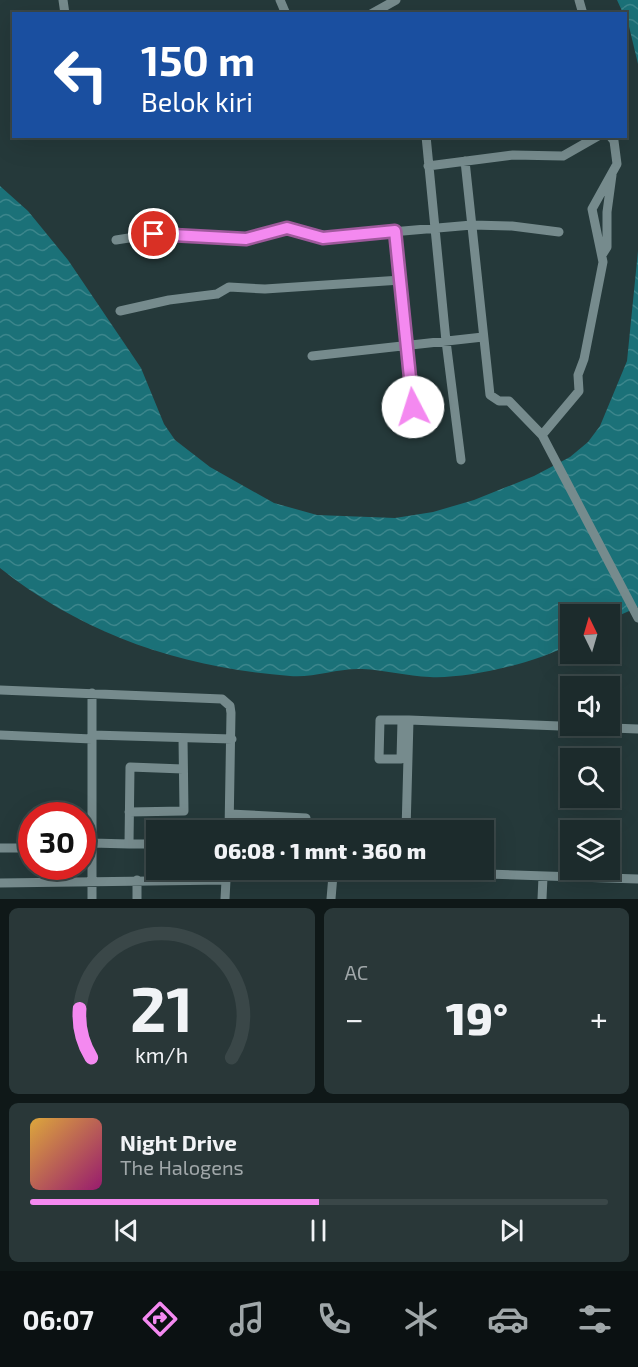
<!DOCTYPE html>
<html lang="id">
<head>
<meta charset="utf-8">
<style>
  :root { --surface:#1c2b2c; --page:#293738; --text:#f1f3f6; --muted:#a0a7a9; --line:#3a4748; --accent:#f489f0 }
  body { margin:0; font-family:"Exo 2",sans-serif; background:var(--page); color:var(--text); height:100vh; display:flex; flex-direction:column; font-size:22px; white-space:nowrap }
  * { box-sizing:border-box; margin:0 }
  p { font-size:20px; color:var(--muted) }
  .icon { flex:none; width:33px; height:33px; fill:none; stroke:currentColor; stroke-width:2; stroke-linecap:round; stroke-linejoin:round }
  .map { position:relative; height:899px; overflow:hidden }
  .panel { display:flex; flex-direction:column; gap:9px; padding:9px; background:#0f1818; flex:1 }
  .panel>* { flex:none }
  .guide { position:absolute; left:12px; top:12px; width:615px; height:126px; border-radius:0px; box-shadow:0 6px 24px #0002,0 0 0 2px var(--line); background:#1a4fa0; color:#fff; overflow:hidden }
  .needle { width:39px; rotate:355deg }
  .fabs { position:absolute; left:560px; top:604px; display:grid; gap:12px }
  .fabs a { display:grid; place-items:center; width:60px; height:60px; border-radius:0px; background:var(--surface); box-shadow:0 6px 24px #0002,0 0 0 2px var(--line); font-size:30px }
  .speed { position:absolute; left:18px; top:802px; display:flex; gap:12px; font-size:30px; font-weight:700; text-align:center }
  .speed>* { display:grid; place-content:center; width:78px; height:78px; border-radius:50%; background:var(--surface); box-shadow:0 6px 24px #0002,0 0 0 2px var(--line); line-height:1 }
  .speed .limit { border:9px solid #d22; background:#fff; color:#111 }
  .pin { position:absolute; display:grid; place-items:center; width:51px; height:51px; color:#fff; margin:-26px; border:3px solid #fff; border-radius:50%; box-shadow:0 2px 6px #0007 }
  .me { position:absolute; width:66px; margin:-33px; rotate:355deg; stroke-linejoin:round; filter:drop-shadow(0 0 4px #0008) }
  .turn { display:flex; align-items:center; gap:21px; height:126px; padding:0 30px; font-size:27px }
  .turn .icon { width:78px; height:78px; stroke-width:2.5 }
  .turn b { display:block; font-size:42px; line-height:51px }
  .big { font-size:45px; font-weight:800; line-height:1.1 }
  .panel .widget { flex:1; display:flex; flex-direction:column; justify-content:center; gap:9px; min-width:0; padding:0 21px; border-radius:9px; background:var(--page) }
  .panel .dial { align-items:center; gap:0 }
  .dial svg { height:156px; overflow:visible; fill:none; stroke:var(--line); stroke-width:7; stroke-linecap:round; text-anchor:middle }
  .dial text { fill:var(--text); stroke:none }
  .song { display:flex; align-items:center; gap:18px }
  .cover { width:72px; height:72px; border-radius:9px; background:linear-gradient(135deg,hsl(40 70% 55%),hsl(320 70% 35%)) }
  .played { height:6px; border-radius:3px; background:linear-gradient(90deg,var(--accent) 50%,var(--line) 50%) }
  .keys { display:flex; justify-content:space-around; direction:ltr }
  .heat { display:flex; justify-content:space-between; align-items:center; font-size:33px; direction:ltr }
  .panel .tiles { flex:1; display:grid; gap:9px; grid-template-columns:1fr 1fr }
  .widget:last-child { grid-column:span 2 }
  .trip { position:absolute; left:146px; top:820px; width:348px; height:60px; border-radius:0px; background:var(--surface); box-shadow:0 6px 24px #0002,0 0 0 2px var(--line); font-weight:800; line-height:60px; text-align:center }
  .tab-bar { display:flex; height:96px; justify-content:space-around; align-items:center; background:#0b1112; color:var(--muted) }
  .tab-bar .icon { width:42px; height:42px }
  .tab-bar .active { color:var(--accent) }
  .tab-bar b { font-size:27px; color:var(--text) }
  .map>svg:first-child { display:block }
  .water { fill:url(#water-waves) }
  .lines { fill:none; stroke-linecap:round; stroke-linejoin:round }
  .minor { stroke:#768b8d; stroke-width:9 }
  .route-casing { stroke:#9f599c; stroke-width:15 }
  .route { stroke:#f489f0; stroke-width:10 }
</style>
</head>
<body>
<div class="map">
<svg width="638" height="899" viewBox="0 0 638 899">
  <defs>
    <pattern id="water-waves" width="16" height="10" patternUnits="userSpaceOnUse" patternTransform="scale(1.5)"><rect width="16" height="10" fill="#1b7178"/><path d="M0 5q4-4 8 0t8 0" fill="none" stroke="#3c868c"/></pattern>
  </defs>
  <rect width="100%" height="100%" fill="#25393a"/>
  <!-- water -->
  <path class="water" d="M617,0H638V64L626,14L623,13Z
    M0,186L28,211L68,260L141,368L164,424L175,440L210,467L274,503L317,515L395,518L433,512L474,500L534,476L570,457L588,442L600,426L627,361L638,251V607L609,620V615H570V644C537,663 467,679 430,677C407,676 384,670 362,669C337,668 314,678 290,676C183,668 84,635 0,568Z"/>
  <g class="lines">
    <!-- minor -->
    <path class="minor" d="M63,0L65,14
      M280,0L286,14
      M579,0L583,14
      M371,14L396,0
      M426,136L446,341L461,460
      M610,136L614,141L617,164L592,209L603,262L584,359L578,375L579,391L542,435L638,618
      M465,161L490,395L499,401H509L542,435
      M428,166L513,155L563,156L598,136
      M395,231L413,407
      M116,240L154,234L246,239L287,228L323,238L472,225L512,226L559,232
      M602,255L607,247V212L612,175
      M120,311L169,300L217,294L229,287L265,289L401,280
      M312,356L483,337
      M0,690L222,699L230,706L231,713L229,831
      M92,693V899
      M402,720L401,759H379L380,720H409
      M0,735L92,739
      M92,735L232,739
      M129,812L184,811L183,738
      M230,814L306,818
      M406,831L409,720L638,729
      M92,843L129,844L130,767L183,769
      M129,844H156
      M0,848H32
      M366,870L638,879
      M137,880V899
      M0,883L226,880L225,899
      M331,899L333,875L337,870
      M542,899L543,877"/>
  </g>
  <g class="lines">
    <defs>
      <path id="route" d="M154,234L246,239L287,228L323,238L395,231L413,407"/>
    </defs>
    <!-- route casing -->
    <use href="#route" class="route-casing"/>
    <!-- route -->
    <use href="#route" class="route"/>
  </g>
</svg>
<div class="fabs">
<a><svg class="needle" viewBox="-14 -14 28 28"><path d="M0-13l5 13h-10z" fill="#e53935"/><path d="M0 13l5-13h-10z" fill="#a0a7a9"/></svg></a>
<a><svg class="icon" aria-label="sound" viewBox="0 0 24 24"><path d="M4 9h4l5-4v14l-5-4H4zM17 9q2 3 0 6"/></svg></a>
<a><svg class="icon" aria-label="search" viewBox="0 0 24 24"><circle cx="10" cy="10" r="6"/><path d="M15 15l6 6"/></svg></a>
<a><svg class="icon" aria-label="layers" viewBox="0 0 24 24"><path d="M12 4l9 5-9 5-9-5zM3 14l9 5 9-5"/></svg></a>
</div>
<div class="speed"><div class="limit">30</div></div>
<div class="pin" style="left:154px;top:234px;background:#d93025"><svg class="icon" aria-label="arrive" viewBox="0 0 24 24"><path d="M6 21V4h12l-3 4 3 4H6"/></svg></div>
<svg class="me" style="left:413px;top:407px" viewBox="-20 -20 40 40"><circle r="19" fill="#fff"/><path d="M0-13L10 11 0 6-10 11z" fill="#f489f0"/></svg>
<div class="trip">06:08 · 1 mnt · 360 m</div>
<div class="guide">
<div class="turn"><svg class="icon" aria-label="left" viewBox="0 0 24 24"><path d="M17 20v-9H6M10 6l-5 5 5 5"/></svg><div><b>150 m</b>Belok kiri</div></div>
</div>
</div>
<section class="panel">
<div class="tiles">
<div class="widget dial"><svg viewBox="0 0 100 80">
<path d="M14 69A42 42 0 1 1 86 69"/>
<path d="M14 69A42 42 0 0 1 8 44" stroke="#f489f0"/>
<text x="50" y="56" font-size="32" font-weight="700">21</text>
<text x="50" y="72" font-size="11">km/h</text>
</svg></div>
<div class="widget"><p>AC</p>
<div class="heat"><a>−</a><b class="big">19°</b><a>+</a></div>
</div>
<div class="widget">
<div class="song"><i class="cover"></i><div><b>Night Drive</b><p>The Halogens</p></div></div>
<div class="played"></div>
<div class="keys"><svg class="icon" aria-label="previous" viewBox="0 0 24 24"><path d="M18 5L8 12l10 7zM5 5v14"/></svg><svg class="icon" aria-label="pause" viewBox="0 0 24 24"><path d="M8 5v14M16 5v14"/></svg><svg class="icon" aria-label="next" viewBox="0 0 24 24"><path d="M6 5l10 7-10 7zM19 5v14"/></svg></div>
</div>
</div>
</section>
<nav class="tab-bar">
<b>06:07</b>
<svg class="icon active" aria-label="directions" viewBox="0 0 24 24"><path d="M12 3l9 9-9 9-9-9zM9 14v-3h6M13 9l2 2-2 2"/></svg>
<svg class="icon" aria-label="music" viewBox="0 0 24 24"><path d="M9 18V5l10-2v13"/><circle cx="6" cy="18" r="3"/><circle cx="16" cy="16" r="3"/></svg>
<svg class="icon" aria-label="phone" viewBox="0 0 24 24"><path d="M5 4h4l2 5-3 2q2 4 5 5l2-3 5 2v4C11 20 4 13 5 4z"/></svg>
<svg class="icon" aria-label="climate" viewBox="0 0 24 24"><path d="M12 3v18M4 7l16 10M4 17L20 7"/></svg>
<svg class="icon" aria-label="car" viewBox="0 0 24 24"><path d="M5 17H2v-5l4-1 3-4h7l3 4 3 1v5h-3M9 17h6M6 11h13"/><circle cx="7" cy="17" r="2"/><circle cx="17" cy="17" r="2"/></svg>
<svg class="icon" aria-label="filters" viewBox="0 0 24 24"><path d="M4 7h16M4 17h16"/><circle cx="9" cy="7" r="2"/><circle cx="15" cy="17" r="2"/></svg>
</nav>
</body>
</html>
